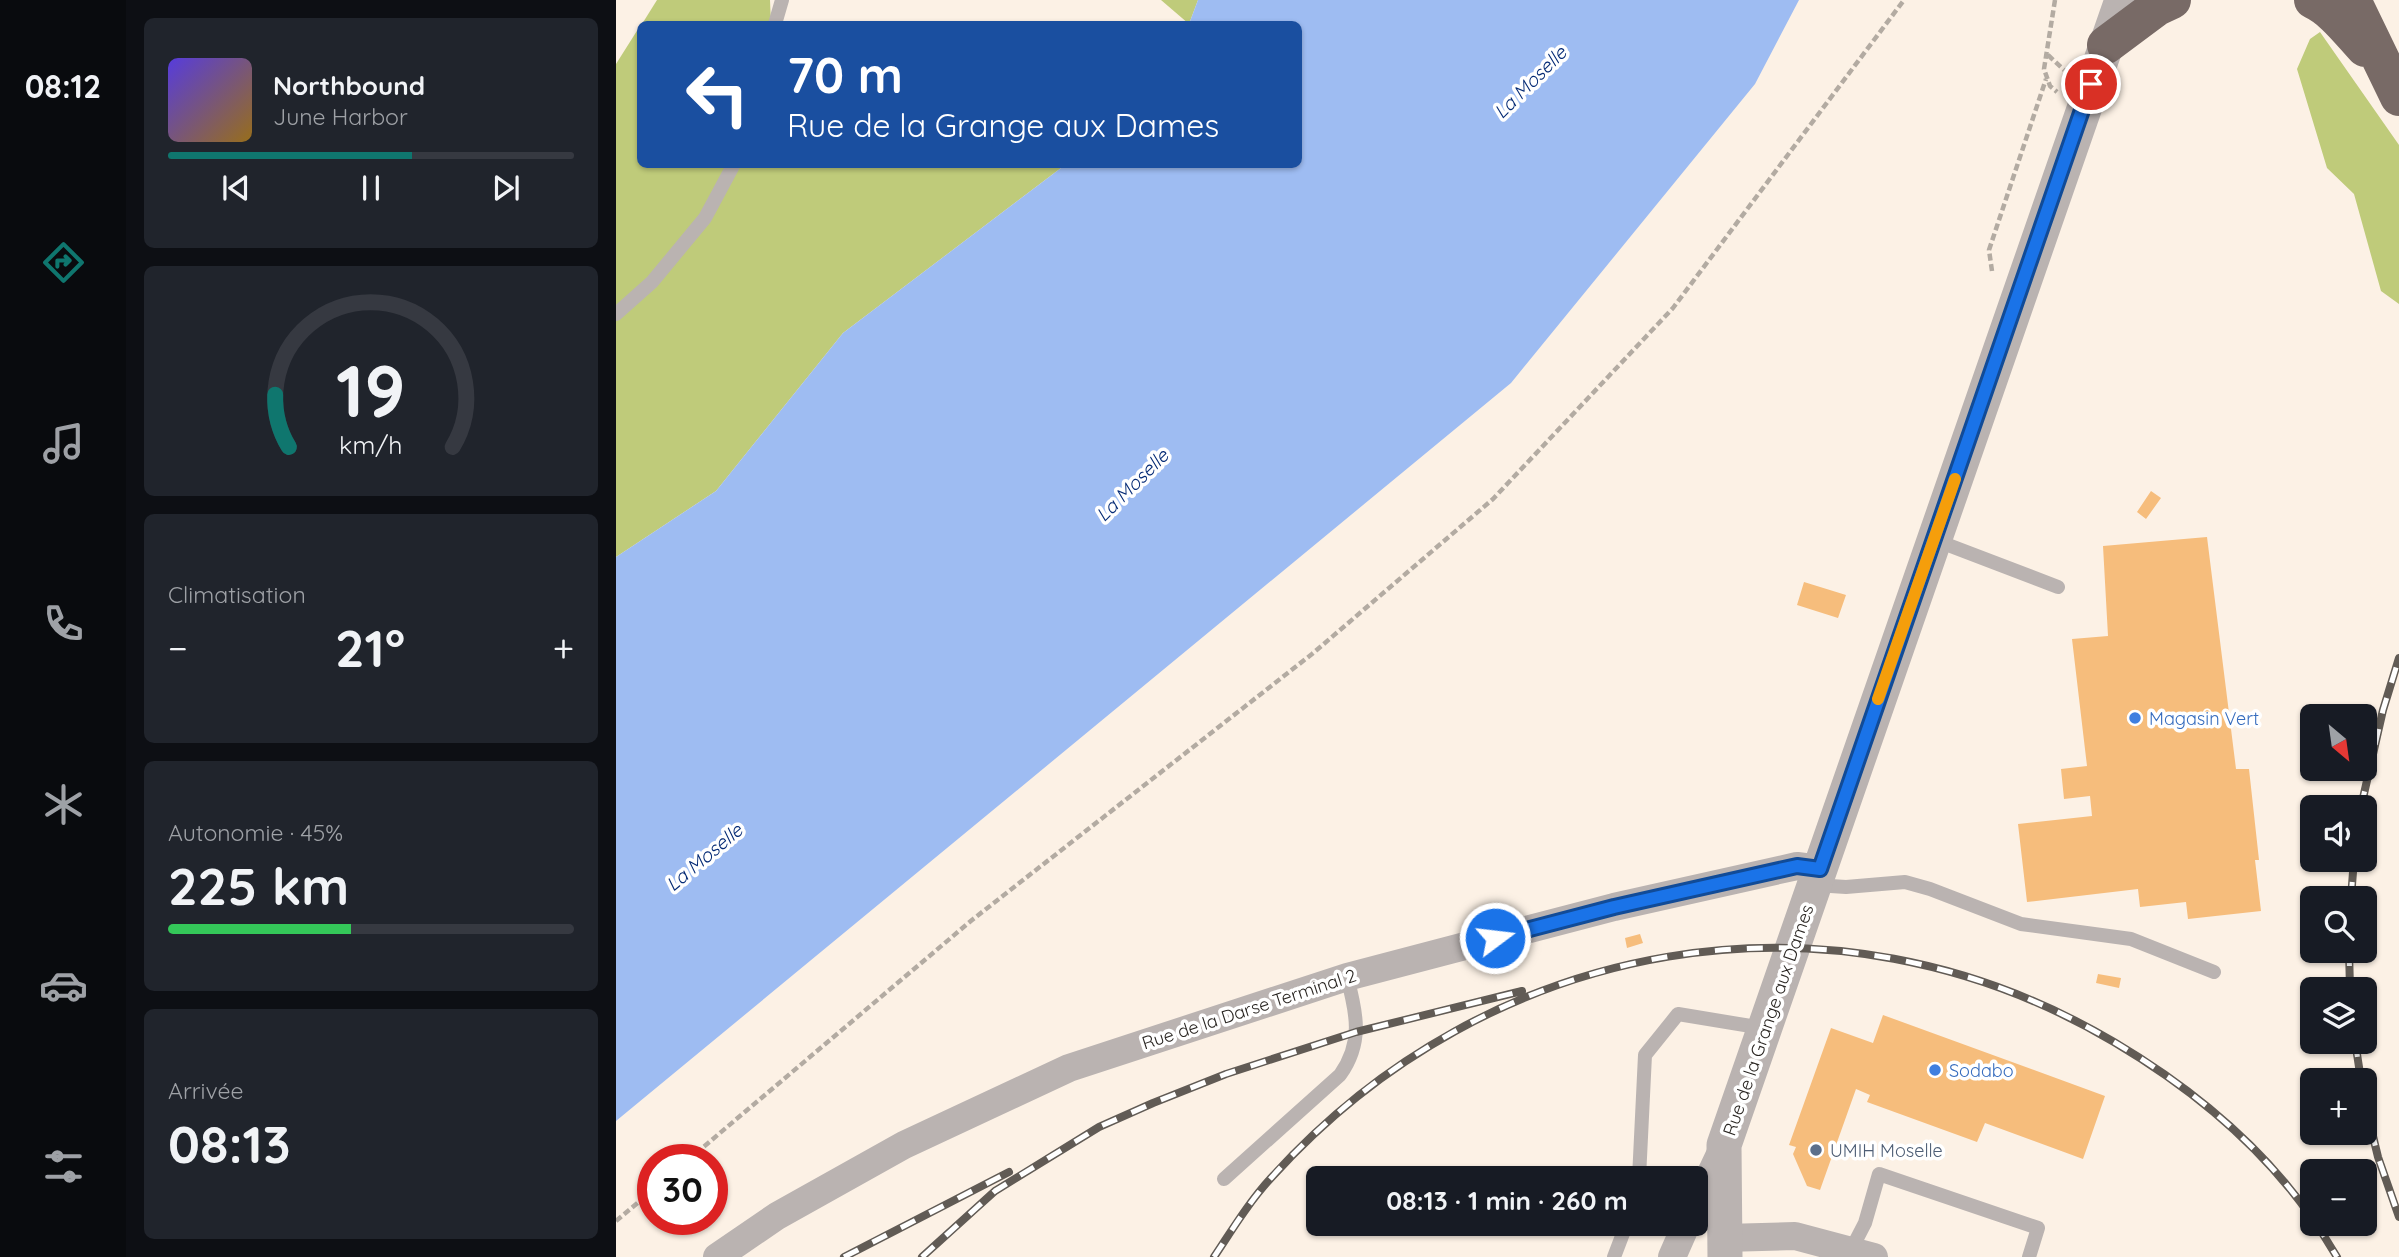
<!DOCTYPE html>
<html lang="fr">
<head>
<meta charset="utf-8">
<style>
  :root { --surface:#171b24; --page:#20242c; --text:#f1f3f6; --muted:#9ea1a6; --line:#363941; --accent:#0f766e }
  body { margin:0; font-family:Quicksand,sans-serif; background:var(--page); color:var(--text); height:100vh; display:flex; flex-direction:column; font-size:26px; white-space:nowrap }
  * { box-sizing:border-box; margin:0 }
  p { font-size:23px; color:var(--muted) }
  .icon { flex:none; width:38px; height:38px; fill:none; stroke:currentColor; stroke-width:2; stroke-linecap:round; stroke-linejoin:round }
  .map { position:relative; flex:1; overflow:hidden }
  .sheet { display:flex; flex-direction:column; gap:18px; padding:18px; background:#0d0f14; width:490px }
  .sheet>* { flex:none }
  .top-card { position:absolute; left:21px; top:21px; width:665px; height:147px; border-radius:10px; box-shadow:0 2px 5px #0004; background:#1a4fa0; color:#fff; overflow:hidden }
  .needle { width:46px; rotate:151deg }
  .controls { position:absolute; left:1684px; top:704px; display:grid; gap:14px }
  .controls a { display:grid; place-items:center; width:77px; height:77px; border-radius:10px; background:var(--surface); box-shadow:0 2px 5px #0004; font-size:35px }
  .speed { position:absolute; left:21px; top:1144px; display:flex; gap:14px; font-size:35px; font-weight:700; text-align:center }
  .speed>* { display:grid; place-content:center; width:91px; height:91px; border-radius:50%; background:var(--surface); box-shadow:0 2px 5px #0004; line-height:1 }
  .speed .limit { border:10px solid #d22; background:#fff; color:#111 }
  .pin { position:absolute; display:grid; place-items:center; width:60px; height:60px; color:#fff; margin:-30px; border:4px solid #fff; border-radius:50%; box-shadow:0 2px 7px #0007 }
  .me { position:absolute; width:77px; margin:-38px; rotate:75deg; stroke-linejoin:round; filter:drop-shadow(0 0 5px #0008) }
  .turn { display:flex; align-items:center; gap:24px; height:147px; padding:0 35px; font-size:32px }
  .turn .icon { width:91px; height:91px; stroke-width:2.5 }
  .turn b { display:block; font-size:49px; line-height:60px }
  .big { font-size:52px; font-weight:700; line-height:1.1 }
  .sheet .widget { flex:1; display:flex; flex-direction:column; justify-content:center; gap:10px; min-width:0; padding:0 24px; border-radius:10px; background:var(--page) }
  .sheet .dial { align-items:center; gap:0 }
  .dial svg { height:182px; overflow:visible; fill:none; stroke:var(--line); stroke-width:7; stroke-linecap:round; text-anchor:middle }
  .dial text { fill:var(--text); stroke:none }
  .song { display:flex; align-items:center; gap:21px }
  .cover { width:84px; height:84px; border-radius:10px; background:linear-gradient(135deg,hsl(250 70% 55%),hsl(40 70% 35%)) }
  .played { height:7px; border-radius:4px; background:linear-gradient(90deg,var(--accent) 60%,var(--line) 60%) }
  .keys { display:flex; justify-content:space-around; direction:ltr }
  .heat { display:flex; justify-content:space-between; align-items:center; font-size:38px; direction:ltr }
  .charge { height:10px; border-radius:5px; background:linear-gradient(90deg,#34c759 45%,var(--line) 0) }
  .trip { position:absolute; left:690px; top:1166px; width:402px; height:70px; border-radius:10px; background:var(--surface); box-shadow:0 2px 5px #0004; font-weight:700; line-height:70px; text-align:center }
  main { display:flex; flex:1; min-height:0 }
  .tabs { display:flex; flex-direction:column; width:126px; justify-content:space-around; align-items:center; background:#090b0e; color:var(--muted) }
  .tabs .icon { width:49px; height:49px }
  .tabs .active { color:var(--accent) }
  .tabs b { font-size:32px; color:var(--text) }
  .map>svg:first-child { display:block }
  .forest { fill:#bfcb7a }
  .water { fill:#9ebcf2 }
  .building { fill:#f6bd7c }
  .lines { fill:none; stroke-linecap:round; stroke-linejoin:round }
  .path { stroke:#b3aba2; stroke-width:4.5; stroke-dasharray:7 3.5; stroke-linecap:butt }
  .service { stroke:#bab3b1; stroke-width:14 }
  .minor { stroke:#bab3b1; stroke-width:28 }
  .tertiary { stroke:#bab3b1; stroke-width:35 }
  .motorway { stroke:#786a66; stroke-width:38 }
  .rail-casing { stroke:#615b55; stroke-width:8 }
  .rail { stroke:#fff; stroke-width:5; stroke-dasharray:16; stroke-linecap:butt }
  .route-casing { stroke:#114b97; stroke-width:18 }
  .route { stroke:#1a73e8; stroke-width:12 }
  .slow { stroke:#f59e0b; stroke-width:12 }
  .shop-dot { fill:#3f7fe0; stroke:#fff; stroke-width:2.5 }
  .service-dot { fill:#5c6f8a; stroke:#fff; stroke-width:2.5 }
  .labels { text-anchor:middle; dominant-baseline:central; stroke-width:7; stroke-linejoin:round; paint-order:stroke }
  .shop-label { font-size:18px; fill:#366cbe; stroke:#fff; text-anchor:start }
  .street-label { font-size:18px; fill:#292521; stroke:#fff }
  .service-label { font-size:18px; fill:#4e5e75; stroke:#fff; text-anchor:start }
  .water-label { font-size:19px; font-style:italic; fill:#042a75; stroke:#fff }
</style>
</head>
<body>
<main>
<nav class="tabs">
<b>08:12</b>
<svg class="icon active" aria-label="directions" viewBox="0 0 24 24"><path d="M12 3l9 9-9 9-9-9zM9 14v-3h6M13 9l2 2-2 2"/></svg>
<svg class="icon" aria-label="music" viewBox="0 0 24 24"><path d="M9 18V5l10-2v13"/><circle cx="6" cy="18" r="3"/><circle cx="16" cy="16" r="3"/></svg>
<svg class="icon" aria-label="phone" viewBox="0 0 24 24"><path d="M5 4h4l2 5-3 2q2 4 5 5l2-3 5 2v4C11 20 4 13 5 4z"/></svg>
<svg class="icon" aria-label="climate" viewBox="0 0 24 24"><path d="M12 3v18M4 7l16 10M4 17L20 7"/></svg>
<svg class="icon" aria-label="car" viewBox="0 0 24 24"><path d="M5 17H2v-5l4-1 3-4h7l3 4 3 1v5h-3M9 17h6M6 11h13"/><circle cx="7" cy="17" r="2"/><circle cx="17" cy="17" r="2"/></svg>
<svg class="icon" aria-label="filters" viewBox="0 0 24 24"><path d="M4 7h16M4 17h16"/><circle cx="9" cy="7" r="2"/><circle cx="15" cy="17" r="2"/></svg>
</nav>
<section class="sheet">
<div class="widget">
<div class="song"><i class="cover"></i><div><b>Northbound</b><p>June Harbor</p></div></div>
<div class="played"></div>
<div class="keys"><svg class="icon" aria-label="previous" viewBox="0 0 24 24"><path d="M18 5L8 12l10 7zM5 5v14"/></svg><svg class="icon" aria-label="pause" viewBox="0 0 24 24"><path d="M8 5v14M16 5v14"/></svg><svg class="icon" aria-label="next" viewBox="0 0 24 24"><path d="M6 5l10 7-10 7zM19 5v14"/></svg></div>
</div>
<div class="widget dial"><svg viewBox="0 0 100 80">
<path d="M14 69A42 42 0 1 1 86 69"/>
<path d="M14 69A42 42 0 0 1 8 46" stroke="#0f766e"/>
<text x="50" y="56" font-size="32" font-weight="700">19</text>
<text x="50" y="72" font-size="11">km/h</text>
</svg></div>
<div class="widget"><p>Climatisation</p>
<div class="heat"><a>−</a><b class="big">21°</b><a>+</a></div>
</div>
<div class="widget"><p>Autonomie · 45%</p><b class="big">225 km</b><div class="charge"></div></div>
<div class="widget"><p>Arrivée</p><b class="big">08:13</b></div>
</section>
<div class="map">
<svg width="1783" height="1257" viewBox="0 0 1783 1257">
  <rect width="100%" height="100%" fill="#fcf1e5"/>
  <!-- forest -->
  <path class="forest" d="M41,0H154L155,24H26Z
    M545,0H582L573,24Z
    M24,26V164L449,165L227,333L100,491L0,557V64Z
    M1704,32L1783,145V304L1765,291L1738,194L1711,168L1681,69L1694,39Z"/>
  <!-- water -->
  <path class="water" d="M582,0H1183L1139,84L895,383L0,1121V557L100,491L227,333L449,165L682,164V24H573Z"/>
  <!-- building -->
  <path class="building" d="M1535,491L1545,498L1530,519L1521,512Z
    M1591,537L1620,769H1633L1643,860H1639L1645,911L1572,919L1570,902L1524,907L1522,889L1411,902L1402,824L1476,816L1474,796L1448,799L1445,769L1471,766L1456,639L1492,636L1487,546Z
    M1188,582L1230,595L1222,618L1181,605Z
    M1024,934L1027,943L1011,948L1009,938Z
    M1482,974L1505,978L1503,988L1480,983Z
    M1267,1015L1489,1096L1467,1159L1369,1123L1361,1142L1251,1102L1254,1095L1240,1089L1204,1190L1191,1186L1177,1154L1180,1147L1173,1145L1215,1028L1257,1043Z"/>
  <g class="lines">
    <!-- path -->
    <path class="path" d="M1439,0L1428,69L1434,86L1441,92
      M1432,55L1448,70
      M1376,271L1373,250L1430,79
      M72,1160L356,920L696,654L877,499L1057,308L1288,0
      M0,1221L37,1190"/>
    <!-- service -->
    <path class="service" d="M159,24L166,0
      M0,314L36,282L89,218L118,164
      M1319,540L1442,587
      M1199,885L1230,887L1289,882L1314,889L1405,924L1515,939L1598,972
      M1023,1178L1029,1055L1062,1014L1147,1028
      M608,1179L724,1075C747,1043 741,1014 731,977
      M1235,1250L1249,1223L1263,1174L1422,1228L1413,1257
      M998,1257L1011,1223"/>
    <!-- minor -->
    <path class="minor" d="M1080,1205L1107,1148
      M1109,1238L1179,1236L1258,1257
      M101,1257L161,1216L288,1145L453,1068L731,977L998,907L1181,866L1204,869
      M1056,1257L1071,1223"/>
    <!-- tertiary -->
    <path class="tertiary" d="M1109,1257L1108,1145L1506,0"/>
    <!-- motorway -->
    <path class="motorway" d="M1697,0C1717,9 1734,32 1749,48
      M1736,0L1783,97
      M1490,45L1541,7L1556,0"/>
    <defs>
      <path id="rail" d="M1745,807L1767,710L1783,658
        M1735,898L1738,859
        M1733,950L1734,989
        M1739,1041L1745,1080
        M1748,1099L1762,1157L1783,1217
        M1700,1223L1721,1257
        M228,1257L393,1172
        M306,1257L379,1191L483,1127L537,1103L610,1074L740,1032L906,991
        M598,1257C616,1230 633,1202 655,1178C873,936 1216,875 1498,1042C1574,1087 1645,1145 1696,1218"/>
    </defs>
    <!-- rail casing -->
    <use href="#rail" class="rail-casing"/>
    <!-- rail -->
    <use href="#rail" class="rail"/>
  </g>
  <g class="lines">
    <defs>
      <path id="route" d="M879,938L998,907L1181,866L1204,869L1475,84"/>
    </defs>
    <!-- route casing -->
    <use href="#route" class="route-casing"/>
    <!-- route -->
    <use href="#route" class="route"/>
    <!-- slow -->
    <path class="slow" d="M1262,699L1339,479"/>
  </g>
  <!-- markers -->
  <g class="shop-dot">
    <circle cx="1519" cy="718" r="7"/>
    <circle cx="1319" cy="1070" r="7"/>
  </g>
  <circle class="service-dot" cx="1200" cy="1150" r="7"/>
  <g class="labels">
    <!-- shop labels -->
    <g class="shop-label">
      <text x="1533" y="718">Magasin Vert</text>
      <text x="1333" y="1070">Sodabo</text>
    </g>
    <!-- street labels -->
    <g class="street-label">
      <text transform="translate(633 1009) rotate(-18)">Rue de la Darse Terminal 2</text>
      <text transform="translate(1152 1020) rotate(-71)">Rue de la Grange aux Dames</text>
    </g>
    <!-- service labels -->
    <g class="service-label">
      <text x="1214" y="1150">UMIH Moselle</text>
    </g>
    <!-- water labels -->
    <g class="water-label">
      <text transform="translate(914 82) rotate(-45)">La Moselle</text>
      <text transform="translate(516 485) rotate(-45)">La Moselle</text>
      <text transform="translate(88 857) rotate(-40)">La Moselle</text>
    </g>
  </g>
</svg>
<div class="controls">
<a><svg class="needle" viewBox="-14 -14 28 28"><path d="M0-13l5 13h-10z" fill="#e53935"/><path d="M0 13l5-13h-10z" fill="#9ea1a6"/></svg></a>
<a><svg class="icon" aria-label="sound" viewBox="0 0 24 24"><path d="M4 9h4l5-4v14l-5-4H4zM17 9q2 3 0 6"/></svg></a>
<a><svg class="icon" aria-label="search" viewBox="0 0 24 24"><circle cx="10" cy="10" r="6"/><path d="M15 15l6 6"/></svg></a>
<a><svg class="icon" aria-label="layers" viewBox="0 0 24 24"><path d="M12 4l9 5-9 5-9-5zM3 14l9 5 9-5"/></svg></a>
<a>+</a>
<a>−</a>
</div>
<div class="speed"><div class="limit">30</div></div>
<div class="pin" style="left:1475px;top:84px;background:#d93025"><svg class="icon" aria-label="arrive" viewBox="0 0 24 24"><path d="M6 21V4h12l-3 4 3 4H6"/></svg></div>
<svg class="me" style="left:879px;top:938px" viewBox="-20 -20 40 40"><circle r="17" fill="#1a73e8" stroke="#fff" stroke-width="3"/><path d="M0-11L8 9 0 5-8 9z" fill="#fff"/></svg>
<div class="trip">08:13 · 1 min · 260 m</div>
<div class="top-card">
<div class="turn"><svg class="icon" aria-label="left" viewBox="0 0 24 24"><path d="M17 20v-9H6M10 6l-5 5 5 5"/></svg><div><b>70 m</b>Rue de la Grange aux Dames</div></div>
</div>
</div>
</main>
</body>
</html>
